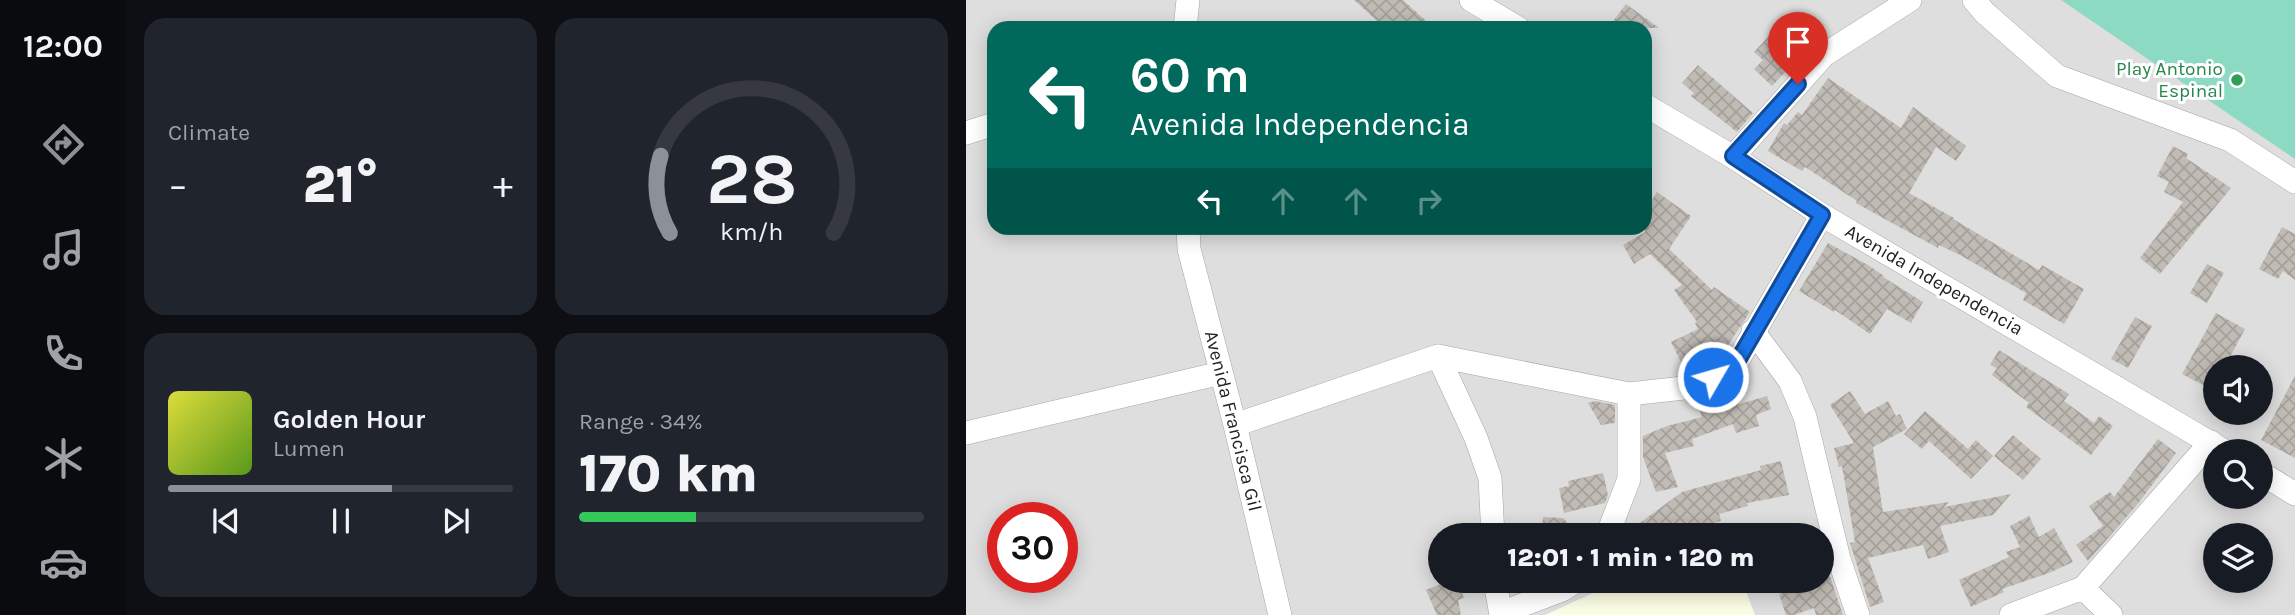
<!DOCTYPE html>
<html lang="en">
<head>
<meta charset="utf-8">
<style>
  :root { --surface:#171b24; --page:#20242c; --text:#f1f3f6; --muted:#9ea1a6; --line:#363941; --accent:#8c9099 }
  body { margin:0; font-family:Karla,sans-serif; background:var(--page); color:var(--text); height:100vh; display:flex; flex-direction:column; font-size:26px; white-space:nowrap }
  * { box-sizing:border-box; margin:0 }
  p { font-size:23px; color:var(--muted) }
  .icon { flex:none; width:38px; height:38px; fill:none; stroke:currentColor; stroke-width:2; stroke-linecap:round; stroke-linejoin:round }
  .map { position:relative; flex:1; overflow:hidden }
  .side { display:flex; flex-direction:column; gap:18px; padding:18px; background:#0d0f14; width:840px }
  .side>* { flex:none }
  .hud { position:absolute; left:21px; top:21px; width:665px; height:214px; border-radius:21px; box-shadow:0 4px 18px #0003; background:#00695c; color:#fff; overflow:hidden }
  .tools { position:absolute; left:1237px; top:355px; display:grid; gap:14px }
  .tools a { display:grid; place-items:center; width:70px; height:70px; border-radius:50%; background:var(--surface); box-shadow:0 4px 18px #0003; font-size:35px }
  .speed { position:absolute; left:21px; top:502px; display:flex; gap:14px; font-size:35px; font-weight:700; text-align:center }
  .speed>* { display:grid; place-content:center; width:91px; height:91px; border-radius:50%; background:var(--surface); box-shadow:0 4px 18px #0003; line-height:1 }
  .speed .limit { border:10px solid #d22; background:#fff; color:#111 }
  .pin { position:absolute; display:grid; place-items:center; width:60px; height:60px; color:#fff; margin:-72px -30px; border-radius:50% 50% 50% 0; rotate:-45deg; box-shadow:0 0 7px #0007 }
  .pin .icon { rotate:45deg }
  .me { position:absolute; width:77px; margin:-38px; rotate:52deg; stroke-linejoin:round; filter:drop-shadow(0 0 5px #0008) }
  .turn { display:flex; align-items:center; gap:24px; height:147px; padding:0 28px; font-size:32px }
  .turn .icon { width:91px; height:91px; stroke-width:2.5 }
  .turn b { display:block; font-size:49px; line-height:60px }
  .lanes { display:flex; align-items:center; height:66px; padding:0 28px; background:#0003; justify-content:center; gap:35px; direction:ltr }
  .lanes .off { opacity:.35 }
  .big { font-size:52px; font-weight:800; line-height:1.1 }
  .side .widget { flex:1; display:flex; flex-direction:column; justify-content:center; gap:10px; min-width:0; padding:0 24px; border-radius:21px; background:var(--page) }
  .side .dial { align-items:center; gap:0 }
  .dial svg { height:182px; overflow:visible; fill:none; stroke:var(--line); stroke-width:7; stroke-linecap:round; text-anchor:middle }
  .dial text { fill:var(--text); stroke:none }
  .song { display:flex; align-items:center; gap:21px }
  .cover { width:84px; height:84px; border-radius:10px; background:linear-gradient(135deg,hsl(60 70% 55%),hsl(90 70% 35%)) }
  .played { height:7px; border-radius:4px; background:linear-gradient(90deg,var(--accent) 65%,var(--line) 65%) }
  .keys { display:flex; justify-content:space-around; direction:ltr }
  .heat { display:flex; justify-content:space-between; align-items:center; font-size:38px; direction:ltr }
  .charge { height:10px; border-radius:5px; background:linear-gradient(90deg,#34c759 34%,var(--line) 0) }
  .side .tiles { flex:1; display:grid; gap:18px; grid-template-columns:repeat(2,1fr) }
  .trip { position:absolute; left:462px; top:523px; width:406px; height:70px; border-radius:35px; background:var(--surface); box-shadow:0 4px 18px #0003; font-weight:800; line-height:70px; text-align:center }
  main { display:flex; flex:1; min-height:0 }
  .dock { display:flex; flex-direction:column; width:126px; justify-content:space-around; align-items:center; background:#090b0e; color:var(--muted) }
  .dock .icon { width:49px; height:49px }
  .dock .active { color:var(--accent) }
  .dock b { font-size:32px; color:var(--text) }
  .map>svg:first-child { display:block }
  .residential { fill:#dfdede; fill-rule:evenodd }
  .education { fill:#fbfde5 }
  .pitch { fill:#8ddac2 }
  .building { fill:url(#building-cross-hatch) }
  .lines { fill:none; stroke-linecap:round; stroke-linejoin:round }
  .minor-casing { stroke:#a5a5a5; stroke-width:24 }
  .minor { stroke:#fff; stroke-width:23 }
  .route-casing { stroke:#114b97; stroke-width:18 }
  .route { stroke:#1a73e8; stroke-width:12 }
  .leisure-dot { fill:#2e9e5b; stroke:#fff; stroke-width:2.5 }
  .labels { text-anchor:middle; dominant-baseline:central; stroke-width:6; stroke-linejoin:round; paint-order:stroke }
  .leisure-label { font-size:19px; fill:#27864d; stroke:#fff; text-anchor:end }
  .street-label { font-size:19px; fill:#212121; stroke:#fff }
</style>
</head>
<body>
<main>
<nav class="dock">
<b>12:00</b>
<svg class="icon active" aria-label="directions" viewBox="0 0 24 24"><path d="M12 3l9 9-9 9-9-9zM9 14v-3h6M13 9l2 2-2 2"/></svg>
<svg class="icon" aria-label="music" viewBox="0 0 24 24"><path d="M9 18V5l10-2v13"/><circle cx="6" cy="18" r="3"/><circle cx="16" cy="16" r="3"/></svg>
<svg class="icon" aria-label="phone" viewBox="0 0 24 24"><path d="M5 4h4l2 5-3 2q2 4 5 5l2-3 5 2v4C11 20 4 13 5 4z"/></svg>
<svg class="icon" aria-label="climate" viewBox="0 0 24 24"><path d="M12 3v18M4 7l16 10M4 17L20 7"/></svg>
<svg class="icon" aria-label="car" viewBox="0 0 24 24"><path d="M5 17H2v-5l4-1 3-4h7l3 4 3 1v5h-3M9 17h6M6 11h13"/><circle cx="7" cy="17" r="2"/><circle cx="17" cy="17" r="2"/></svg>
</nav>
<section class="side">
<div class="tiles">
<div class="widget"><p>Climate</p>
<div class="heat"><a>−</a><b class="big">21°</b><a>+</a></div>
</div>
<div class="widget dial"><svg viewBox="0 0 100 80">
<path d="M14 69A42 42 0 1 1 86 69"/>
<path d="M14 69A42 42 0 0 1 10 35" stroke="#8c9099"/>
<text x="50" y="56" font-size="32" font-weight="700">28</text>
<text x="50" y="72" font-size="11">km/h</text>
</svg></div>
<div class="widget">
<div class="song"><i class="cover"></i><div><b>Golden Hour</b><p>Lumen</p></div></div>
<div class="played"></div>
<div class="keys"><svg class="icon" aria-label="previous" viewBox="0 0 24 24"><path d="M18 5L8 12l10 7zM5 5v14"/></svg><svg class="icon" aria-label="pause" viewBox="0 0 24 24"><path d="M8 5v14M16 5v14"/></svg><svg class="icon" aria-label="next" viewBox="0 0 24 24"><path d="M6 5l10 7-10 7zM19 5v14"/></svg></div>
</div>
<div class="widget"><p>Range · 34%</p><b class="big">170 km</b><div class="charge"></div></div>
</div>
</section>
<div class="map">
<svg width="1329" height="615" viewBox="0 0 1329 615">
  <defs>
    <pattern id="building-cross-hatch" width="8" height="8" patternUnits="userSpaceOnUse" patternTransform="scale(1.75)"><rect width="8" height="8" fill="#c1bbb5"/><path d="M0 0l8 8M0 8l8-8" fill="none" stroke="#a6a09b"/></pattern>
  </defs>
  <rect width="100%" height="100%" fill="#f1efe8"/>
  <!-- residential -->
  <path class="residential" d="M0,0H1329V615H0ZM28,28H679V228H28ZM1250,368H1295V413H1250ZM1250,452H1295V497H1250ZM37,518H96V578H37ZM474,536H856V581H474ZM1250,536H1295V581H1250Z"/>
  <!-- education -->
  <path class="education" d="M653,581H776L789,615H579Z"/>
  <!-- pitch -->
  <path class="pitch" d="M1095,0H1329V159Z"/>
  <!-- building -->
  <path class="building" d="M388,0H437L468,28H419Z
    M660,4L693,28H642Z
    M829,22L845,44L827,58L830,61L806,86L788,69L797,60L788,52L804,35L807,39Z
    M732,65L787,113L771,132L725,96L728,93L716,83Z
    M862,78L935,128L947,107L1000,146L990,161L970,147L943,193L988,218L987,219L1073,270L1076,265L1118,289L1098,324L1057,300L1060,293L994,255L973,245L972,248L926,223L890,203L891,201L839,167L836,171L802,151L818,123L821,125L832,112L836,115Z
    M1207,146L1222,154L1220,158L1265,188L1194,274L1174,258L1217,202L1198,192L1203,182L1191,176Z
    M691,192L725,216L703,249L746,290L748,287L784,312L756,354L752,351L718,368L705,342L732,329L729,323L731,322L708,290L716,285L684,254L668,264L657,245L679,232V210Z
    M1316,227L1329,234V280L1317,271L1312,279L1293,269Z
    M862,243L902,265L918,276L917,277L957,302L945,323L921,309L904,334L869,310L868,312L833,291Z
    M1241,264L1258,273L1241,303L1224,293Z
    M1250,313L1279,329L1258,368H1250V392L1216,374Z
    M1169,317L1186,326L1162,368L1145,359Z
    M1033,350L1103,394L1098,401L1128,423L1133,416L1147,426L1125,455L1060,407L1063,403L1026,375L1031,368L1024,365Z
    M1329,376V458L1295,440Z
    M884,391L899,414L922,401L930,416L934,414L941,429L907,447L917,512L983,502L978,507L1045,494L1027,515L974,526L983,552L962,559L957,545L902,558L918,602L904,607L884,543L889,542L876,466L873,467L868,448L888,443L864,405Z
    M801,396L805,409L790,415L793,426L770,433L767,424L726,439L728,446L699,453L712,487L690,492L677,457V436L701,426L736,417L733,408L750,402L753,410Z
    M629,401L649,405V423L635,425L622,403Z
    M959,411L1002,449L1010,440L1027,456L1005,479L963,441L956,449L938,434Z
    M1047,435L1075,459L1057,480L1028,456Z
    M1192,439L1210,453L1171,505L1122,561L1110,545L1137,526L1123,506L1144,492L1148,497Z
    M815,461L823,495L781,503L782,506L753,514L755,521L730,528L734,536H656L716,492L795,470L794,466Z
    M637,473L642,495L639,503L598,513L593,488L603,486L602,481Z
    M1063,516L1073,537L1088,528L1107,562L1083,573L1036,589L1038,592L1005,607L993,580L1043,557L1040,552L1054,547L1044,526Z
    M577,517L597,518L614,536H576Z
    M856,552L877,615H850L848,608L828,615H820L813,594L856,581Z
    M482,581H491L498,598L492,600L495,615H471L460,590Z"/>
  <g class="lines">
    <defs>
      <path id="minor" d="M505,0L552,28
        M1008,0L1019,13L1091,76L1264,140L1329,182
        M219,28L222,0
        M679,105L767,157L856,215L1260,452
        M0,133L28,124
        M767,157L858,55L944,0
        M222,228L223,249L269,425L314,615
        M787,331L824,381L839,417L873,559L892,615
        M472,356L510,438L524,478L527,536
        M269,425L472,356L663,394L727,387L768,367L856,215
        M0,433L255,373
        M1295,473L1329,494
        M641,536L663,479V394
        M529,581L535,615
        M1117,588L1145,615
        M535,613L596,590L610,581
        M1045,615L1117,588L1245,442"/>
    </defs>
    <!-- minor casing -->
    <use href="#minor" class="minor-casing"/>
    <!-- minor -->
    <use href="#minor" class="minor"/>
  </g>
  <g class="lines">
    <defs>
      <path id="route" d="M747,377L768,367L856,215L767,156L832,84"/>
    </defs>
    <!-- route casing -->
    <use href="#route" class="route-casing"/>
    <!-- route -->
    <use href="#route" class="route"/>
  </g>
  <!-- markers -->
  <circle class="leisure-dot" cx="1271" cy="80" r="7"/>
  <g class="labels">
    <!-- leisure labels -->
    <g class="leisure-label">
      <text x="1257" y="69">Play Antonio<tspan x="1257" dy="22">Espinal</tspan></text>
    </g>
    <!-- street labels -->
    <g class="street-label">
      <text transform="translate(968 280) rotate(30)">Avenida Independencia</text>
      <text transform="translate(267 421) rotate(76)">Avenida Francisca Gil</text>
    </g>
  </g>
</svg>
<div class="tools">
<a><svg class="icon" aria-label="sound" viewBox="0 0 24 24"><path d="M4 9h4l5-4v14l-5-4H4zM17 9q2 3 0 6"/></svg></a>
<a><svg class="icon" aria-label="search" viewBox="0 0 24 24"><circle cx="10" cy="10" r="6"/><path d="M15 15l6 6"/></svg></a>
<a><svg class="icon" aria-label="layers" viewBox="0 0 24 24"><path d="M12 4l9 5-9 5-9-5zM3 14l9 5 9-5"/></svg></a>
</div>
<div class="speed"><div class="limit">30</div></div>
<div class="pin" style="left:832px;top:84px;background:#d93025"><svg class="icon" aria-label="arrive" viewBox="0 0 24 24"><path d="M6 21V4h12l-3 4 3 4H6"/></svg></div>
<svg class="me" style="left:747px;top:377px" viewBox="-20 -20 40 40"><circle r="17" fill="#1a73e8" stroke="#fff" stroke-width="3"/><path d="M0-11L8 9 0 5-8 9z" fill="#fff"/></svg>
<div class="trip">12:01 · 1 min · 120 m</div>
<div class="hud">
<div class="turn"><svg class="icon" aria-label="left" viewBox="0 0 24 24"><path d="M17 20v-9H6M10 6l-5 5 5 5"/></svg><div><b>60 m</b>Avenida Independencia</div></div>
<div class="lanes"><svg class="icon" aria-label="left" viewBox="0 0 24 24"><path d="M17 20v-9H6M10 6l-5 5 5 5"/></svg><svg class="icon off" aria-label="ahead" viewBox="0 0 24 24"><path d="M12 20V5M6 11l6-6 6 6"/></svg><svg class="icon off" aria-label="ahead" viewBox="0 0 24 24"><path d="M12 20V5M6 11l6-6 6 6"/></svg><svg class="icon off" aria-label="right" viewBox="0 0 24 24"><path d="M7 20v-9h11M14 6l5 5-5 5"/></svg></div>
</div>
</div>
</main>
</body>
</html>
